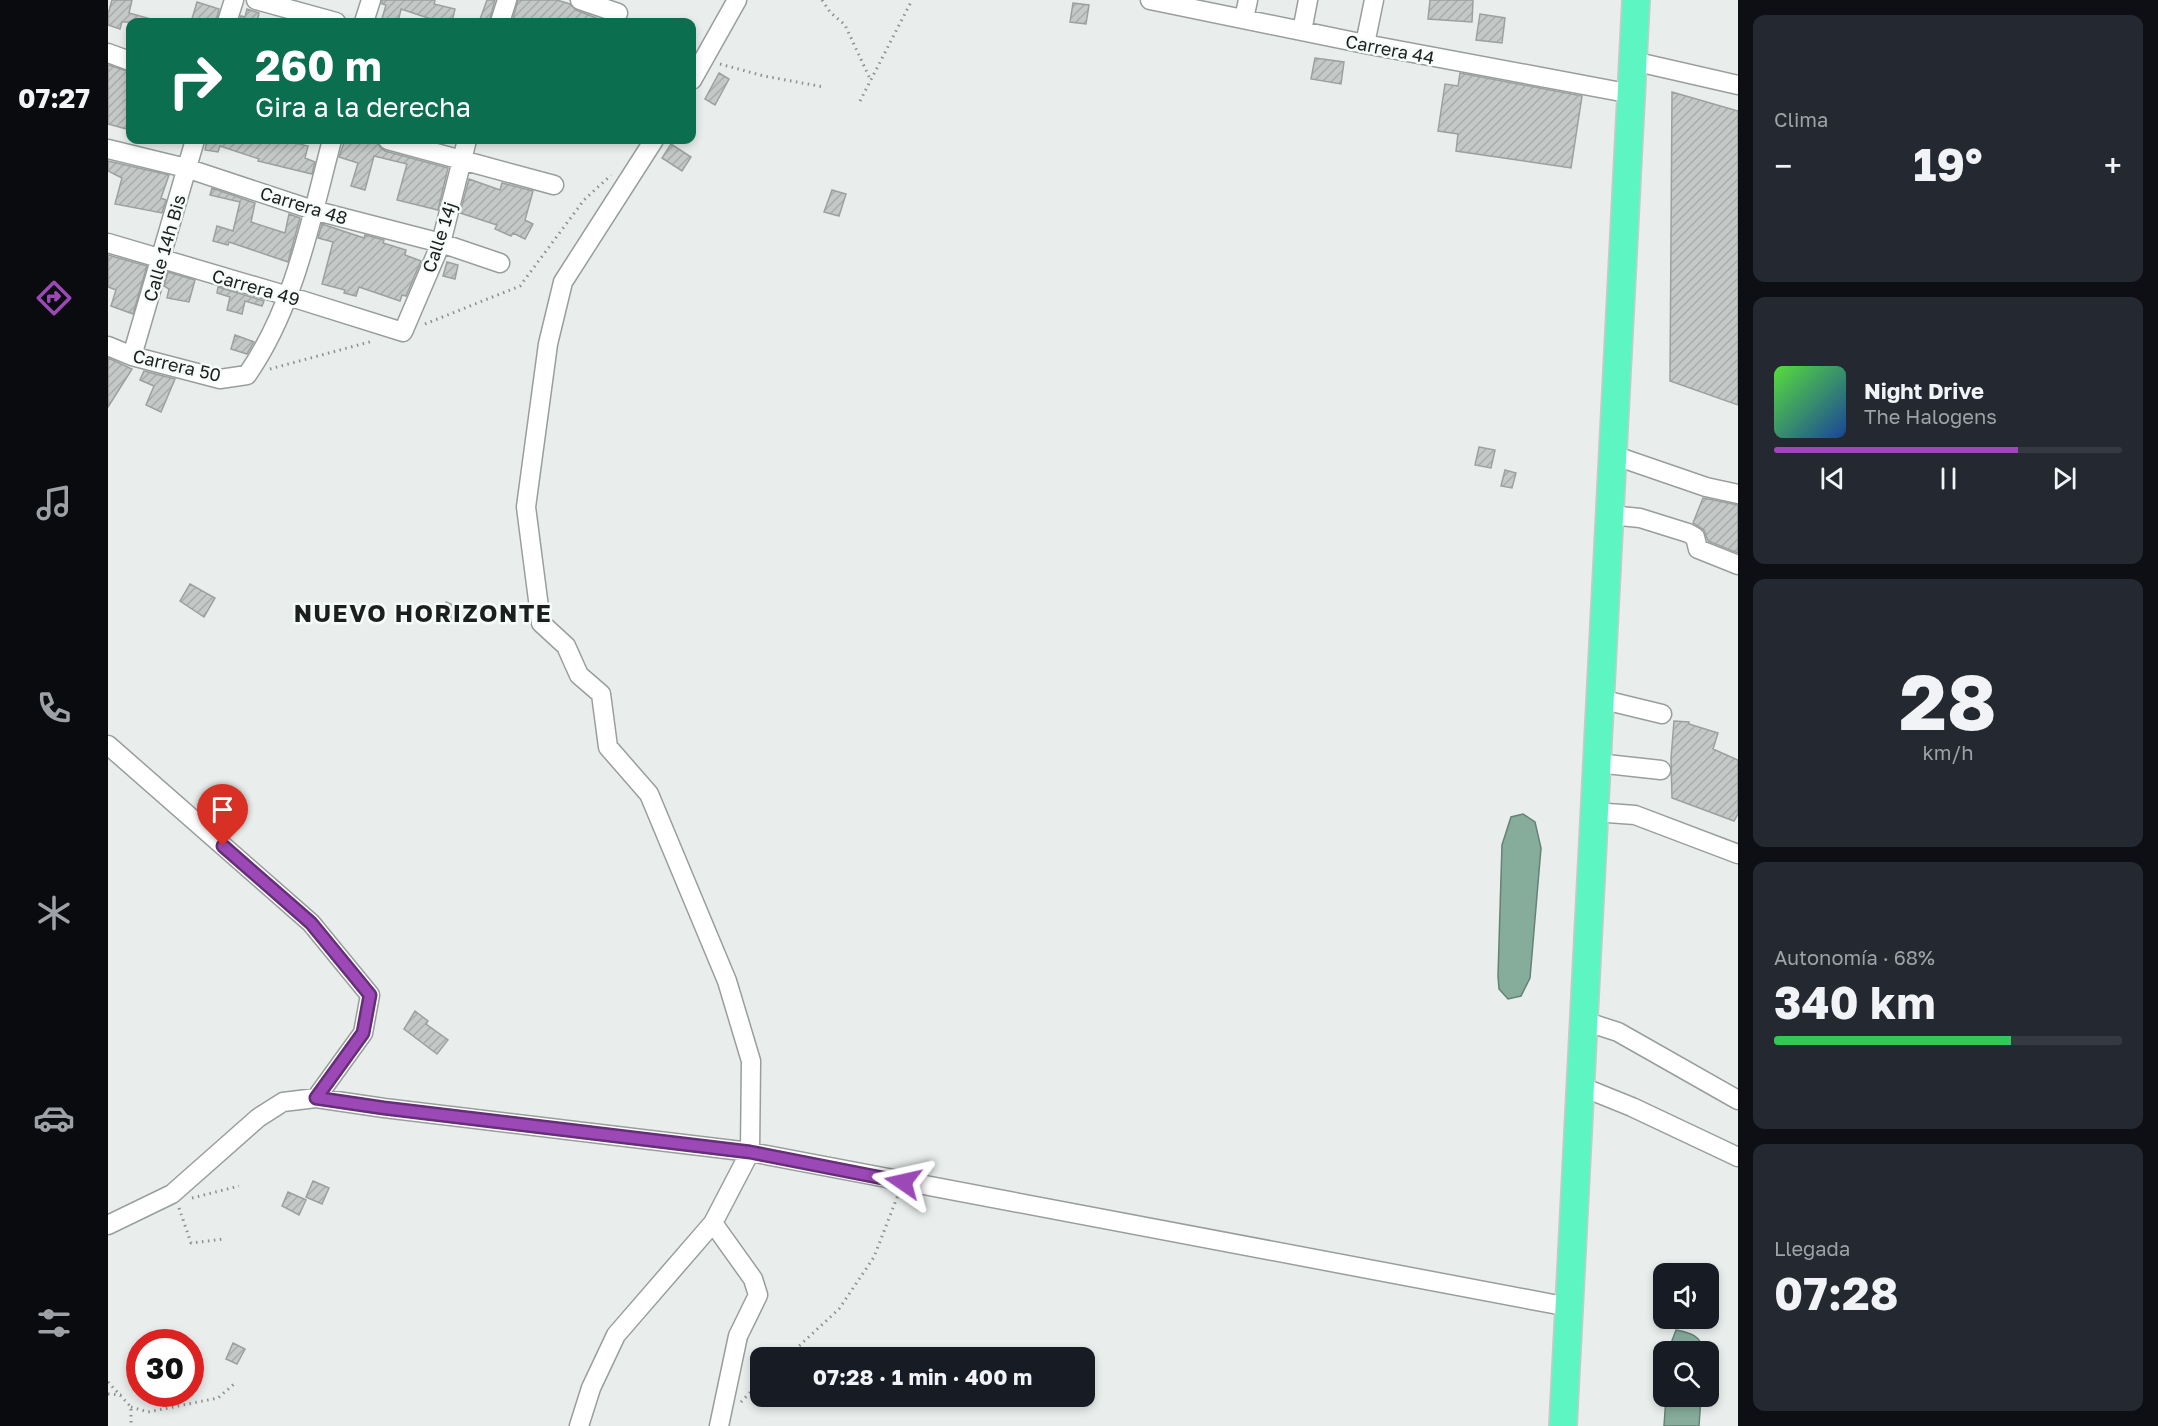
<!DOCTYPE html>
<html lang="es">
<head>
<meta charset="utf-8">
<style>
  :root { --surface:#171b24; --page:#242831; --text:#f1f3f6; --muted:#9ea1a6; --line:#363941; --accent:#9c49b7 }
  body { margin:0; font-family:"Golos Text",sans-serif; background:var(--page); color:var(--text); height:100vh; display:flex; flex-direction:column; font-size:22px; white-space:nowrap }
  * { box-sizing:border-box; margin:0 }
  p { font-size:20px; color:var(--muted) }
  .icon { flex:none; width:33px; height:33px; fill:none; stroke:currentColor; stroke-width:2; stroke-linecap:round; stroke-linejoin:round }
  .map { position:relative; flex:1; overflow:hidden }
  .side { display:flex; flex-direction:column; gap:15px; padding:15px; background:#0d0f14; width:420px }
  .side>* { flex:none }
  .banner { position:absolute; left:18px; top:18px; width:570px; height:126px; border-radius:12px; box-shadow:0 3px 9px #0003; background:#0b6e4f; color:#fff; overflow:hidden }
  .buttons { position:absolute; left:1545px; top:1263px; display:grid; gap:12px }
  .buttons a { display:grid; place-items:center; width:66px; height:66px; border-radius:12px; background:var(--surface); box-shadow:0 3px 9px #0003; font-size:30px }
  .speed { position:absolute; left:18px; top:1329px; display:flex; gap:12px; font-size:30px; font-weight:700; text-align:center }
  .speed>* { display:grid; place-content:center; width:78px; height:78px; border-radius:50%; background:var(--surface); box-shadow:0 3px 9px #0003; line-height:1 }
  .speed .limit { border:9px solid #d22; background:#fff; color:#111 }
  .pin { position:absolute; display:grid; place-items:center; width:51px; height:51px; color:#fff; margin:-62px -26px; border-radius:50% 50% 50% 0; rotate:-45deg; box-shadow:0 0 6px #0007 }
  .pin .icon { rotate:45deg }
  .me { position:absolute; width:66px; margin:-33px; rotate:281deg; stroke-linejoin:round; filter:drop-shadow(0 0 4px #0008) }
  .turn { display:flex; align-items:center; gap:21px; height:126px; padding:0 30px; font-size:27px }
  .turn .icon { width:78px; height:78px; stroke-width:2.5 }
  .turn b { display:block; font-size:42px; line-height:51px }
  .big { font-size:45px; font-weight:700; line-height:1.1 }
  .side .widget { flex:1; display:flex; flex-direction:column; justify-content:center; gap:9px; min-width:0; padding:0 21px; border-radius:12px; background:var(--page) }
  .side .dial { align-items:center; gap:0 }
  .dial b { font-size:78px; line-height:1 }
  .song { display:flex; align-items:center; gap:18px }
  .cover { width:72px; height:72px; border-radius:9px; background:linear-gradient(135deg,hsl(110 70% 55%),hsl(220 70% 35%)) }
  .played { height:6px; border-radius:3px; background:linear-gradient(90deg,var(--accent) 70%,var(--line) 70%) }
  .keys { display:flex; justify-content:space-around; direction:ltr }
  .heat { display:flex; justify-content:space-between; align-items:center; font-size:33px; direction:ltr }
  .charge { height:9px; border-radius:4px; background:linear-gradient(90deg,#34c759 68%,var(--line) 0) }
  .trip { position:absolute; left:642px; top:1347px; width:345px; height:60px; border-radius:12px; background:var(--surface); box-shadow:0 3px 9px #0003; font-weight:700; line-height:60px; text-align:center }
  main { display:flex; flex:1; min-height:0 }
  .tab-bar { display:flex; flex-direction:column; width:108px; justify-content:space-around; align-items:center; background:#090b0e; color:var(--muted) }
  .tab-bar .icon { width:42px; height:42px }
  .tab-bar .selected { color:var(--accent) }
  .tab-bar b { font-size:27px; color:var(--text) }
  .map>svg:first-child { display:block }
  .water { fill:#86ac9c; stroke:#668276; stroke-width:1.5 }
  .building { fill:url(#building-hatch); stroke:#9ca19f; stroke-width:1.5 }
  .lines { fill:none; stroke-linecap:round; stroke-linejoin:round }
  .minor-casing { stroke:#999e9c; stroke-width:21 }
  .highway-casing { stroke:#c9c9c9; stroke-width:30 }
  .path { stroke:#8d908f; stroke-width:3; stroke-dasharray:1.5 4.5; stroke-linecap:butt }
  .minor { stroke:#fff; stroke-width:18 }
  .highway { stroke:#5df6c2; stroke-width:27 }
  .route-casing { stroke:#652f77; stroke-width:15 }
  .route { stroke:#9c49b7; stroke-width:10 }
  .labels { text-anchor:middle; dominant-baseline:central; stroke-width:5; stroke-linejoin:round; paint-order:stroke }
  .street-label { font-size:18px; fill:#1d1f1e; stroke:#f6fcf9 }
  .district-label { font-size:24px; font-weight:bold; letter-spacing:1.5px; fill:#1d1f1e; stroke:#f6fcf9 }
</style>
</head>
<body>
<main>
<nav class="tab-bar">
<b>07:27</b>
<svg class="icon selected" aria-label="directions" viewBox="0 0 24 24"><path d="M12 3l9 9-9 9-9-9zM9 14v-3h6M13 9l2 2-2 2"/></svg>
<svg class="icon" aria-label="music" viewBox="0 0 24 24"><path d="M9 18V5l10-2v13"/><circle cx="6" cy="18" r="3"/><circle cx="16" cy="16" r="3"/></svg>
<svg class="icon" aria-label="phone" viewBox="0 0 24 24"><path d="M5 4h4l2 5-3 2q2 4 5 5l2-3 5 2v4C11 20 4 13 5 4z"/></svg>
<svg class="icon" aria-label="climate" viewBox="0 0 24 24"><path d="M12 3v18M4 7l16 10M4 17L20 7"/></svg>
<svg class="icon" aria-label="car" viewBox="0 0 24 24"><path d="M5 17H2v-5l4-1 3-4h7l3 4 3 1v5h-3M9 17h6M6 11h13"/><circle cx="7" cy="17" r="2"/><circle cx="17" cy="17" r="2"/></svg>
<svg class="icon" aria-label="filters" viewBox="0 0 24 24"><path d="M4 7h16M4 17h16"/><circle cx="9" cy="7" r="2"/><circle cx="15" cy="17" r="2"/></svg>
</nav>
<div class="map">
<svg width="1630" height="1426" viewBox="0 0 1630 1426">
  <defs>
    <pattern id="building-hatch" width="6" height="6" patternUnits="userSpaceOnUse" patternTransform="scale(1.5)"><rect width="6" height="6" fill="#c4c9c7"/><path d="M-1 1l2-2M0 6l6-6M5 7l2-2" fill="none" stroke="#a8acaa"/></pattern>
  </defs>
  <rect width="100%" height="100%" fill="#e9eeec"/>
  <!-- water -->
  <path class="water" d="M1415,814L1427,822L1433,848L1422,978L1413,996L1400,999L1391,989L1390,976L1394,845L1403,817Z
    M1568,1330C1583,1333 1592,1335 1596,1351H1560Z
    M1558,1397H1593L1591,1426H1556Z"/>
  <!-- building -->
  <path class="building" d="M4,0H24L21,13L43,19V22H14L12,29L0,25V14Z
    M274,0H327L326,4L347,9L344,22L323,19L293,9L290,22H273L278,5L274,4Z
    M379,0H387L381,22H371Z
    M410,0H449L462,4L468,10L496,21V22H404Z
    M1322,0H1365L1364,22L1320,19Z
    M89,2L111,9L108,22H83Z
    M965,3L981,5L978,24L962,22Z
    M139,9L151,13L149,22H131L133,16L137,17Z
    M1372,14L1397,18L1394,43L1368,40Z
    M1207,58L1236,62L1233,84L1203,79Z
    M0,65L22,72V130L0,124Z
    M611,73L621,79L607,105L597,99Z
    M1352,73L1474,96L1463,168L1348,151L1350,134L1330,131L1337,84L1350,86Z
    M1564,92L1630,111V405L1562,381Z
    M99,140H174L200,146L197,158L207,162L204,174L150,161L151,159L112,146L110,152L97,150Z
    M237,140H269L272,147L277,151L340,168L330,210L289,200L299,164L266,156L257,190L243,186L250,163L231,157Z
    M563,144L583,157L574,171L554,158Z
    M0,161L61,175L53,198L58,200L54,213L7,204L14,178L0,171Z
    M361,179L392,190L394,183L425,191L417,220L425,224L417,239L405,233L403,236L387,229L389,225L352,213Z
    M104,188L147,203L143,222L177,233L181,214L192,218L180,262L121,242L120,245L105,241L109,226L125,231L132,202L102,195Z
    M724,190L738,194L731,216L716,212Z
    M214,224L256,238L257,235L276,240L275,243L298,250L297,255L313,261L298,296L294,295L292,301L251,287L248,296L236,293L237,290L214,284L225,242L210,238Z
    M0,255L39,266L25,314L3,306L8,290L0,287Z
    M339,262L350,265L347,279L335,276Z
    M60,272L87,280L81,302L59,298L61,289L56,286Z
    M110,287L156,301L154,306L137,301L134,314L119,310L122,297L109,293Z
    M127,335L146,342L139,354L123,349Z
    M0,358L24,369L0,407Z
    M36,371L67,379L53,412L38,405L46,386L32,380Z
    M1371,447L1387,450L1383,468L1367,465Z
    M1397,470L1408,473L1404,488L1393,486Z
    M1595,498L1630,505V553L1600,541L1596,530L1585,523Z
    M82,584L107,598L96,617L72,601Z
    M338,602L350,607L344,622L332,617Z
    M1566,721L1581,722V724L1610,733L1605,749L1630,760V814L1626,821L1564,798L1563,758Z
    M307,1011L320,1021L318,1024L340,1040L329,1054L296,1029Z
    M205,1181L221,1188L214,1204L198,1197Z
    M180,1192L198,1200L191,1215L174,1206Z
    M125,1343L137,1349L129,1364L118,1359Z"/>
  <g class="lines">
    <defs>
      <path id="minor" d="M148,0L228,22
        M472,0L510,13
        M1042,0L1257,44L1524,94
        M1136,19L1140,0
        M119,22L126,0
        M256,22L263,0
        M392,22L399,0
        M1194,31L1200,0
        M1257,44L1266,0
        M0,53L22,61
        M1525,61L1630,85
        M584,80L629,0
        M280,140L446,185
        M0,149L78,168L205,210L333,243L392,263
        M0,243L180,296L295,332L333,243L359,140
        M0,346L24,356L112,379L139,375C187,306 203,219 224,140
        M24,356L87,140
        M1505,455L1598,487L1630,494
        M1502,515L1532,518L1580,533L1587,537L1590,549L1630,565
        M1492,699L1554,714
        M0,745L203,923L262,995L255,1033L208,1098
        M1489,763L1553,770
        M1486,812L1527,815L1630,854
        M1476,1021L1510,1032L1630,1100
        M1472,1086L1524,1107L1630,1157
        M605,1223L645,1279L650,1295L630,1336L611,1426
        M0,1225L64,1194L150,1118L175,1102L208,1098L276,1108L642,1152L1461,1307
        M471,1426L483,1388L508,1335L605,1223L642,1152L643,1061L619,981L541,794L500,747L493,694L471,675L458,646L433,623L418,507L440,344L455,282L546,140"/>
      <path id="highway" d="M1455,1426L1528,0"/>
    </defs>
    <!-- minor casing -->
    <use href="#minor" class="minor-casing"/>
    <!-- highway casing -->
    <use href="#highway" class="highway-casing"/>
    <!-- path -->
    <path class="path" d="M714,0L722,12L737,25L763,81
      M612,64L656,76L716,87
      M752,101L804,0
      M317,324L412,286L476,200L503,175
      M162,369L265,341
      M84,1198L131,1186
      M71,1208L83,1243L116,1239
      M678,1358L731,1309L766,1257L790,1195
      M0,1382L23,1407V1426
      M0,1394L13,1395
      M633,1402L652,1382
      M23,1407L40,1412L110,1398L126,1384"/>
    <!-- minor -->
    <use href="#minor" class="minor"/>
    <!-- highway -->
    <use href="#highway" class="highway"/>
  </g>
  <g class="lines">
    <defs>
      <path id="route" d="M115,846L203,923L262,995L255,1033L208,1098L276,1108L642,1152L795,1182"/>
    </defs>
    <!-- route casing -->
    <use href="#route" class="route-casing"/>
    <!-- route -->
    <use href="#route" class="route"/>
  </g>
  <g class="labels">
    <!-- street labels -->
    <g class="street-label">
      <text transform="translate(1282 49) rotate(11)">Carrera 44</text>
      <text transform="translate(196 205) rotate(17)">Carrera 48</text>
      <text transform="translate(331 237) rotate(-72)">Calle 14j</text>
      <text transform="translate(56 248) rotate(-74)">Calle 14h Bis</text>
      <text transform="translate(148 287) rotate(16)">Carrera 49</text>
      <text transform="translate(69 365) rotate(13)">Carrera 50</text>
    </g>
    <!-- district labels -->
    <g class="district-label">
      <text x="315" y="612">NUEVO HORIZONTE</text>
    </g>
  </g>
</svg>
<div class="buttons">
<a><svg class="icon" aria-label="sound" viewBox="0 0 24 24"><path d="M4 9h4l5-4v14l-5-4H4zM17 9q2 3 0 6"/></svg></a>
<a><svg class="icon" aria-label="search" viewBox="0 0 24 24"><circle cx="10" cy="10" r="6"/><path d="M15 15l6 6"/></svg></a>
</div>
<div class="speed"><div class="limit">30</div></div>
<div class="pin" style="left:115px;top:846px;background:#d93025"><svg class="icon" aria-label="arrive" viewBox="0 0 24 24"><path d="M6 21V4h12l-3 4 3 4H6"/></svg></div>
<svg class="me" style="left:795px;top:1182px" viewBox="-20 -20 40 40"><path d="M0-17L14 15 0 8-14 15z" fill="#9c49b7" stroke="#fff" stroke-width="4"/></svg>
<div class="trip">07:28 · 1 min · 400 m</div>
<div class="banner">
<div class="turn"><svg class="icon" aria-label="right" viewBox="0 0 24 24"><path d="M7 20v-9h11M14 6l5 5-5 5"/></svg><div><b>260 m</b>Gira a la derecha</div></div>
</div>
</div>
<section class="side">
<div class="widget"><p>Clima</p>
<div class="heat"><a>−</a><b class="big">19°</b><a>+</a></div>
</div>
<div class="widget">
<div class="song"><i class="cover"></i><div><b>Night Drive</b><p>The Halogens</p></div></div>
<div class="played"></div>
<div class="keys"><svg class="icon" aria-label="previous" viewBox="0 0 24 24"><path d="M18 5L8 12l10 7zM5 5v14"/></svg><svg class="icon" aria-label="pause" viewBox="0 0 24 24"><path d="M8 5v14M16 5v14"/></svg><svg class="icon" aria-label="next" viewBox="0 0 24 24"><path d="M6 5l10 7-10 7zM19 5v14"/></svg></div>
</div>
<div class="widget dial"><b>28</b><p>km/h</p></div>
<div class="widget"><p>Autonomía · 68%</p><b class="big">340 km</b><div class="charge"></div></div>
<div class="widget"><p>Llegada</p><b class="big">07:28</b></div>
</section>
</main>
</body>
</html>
